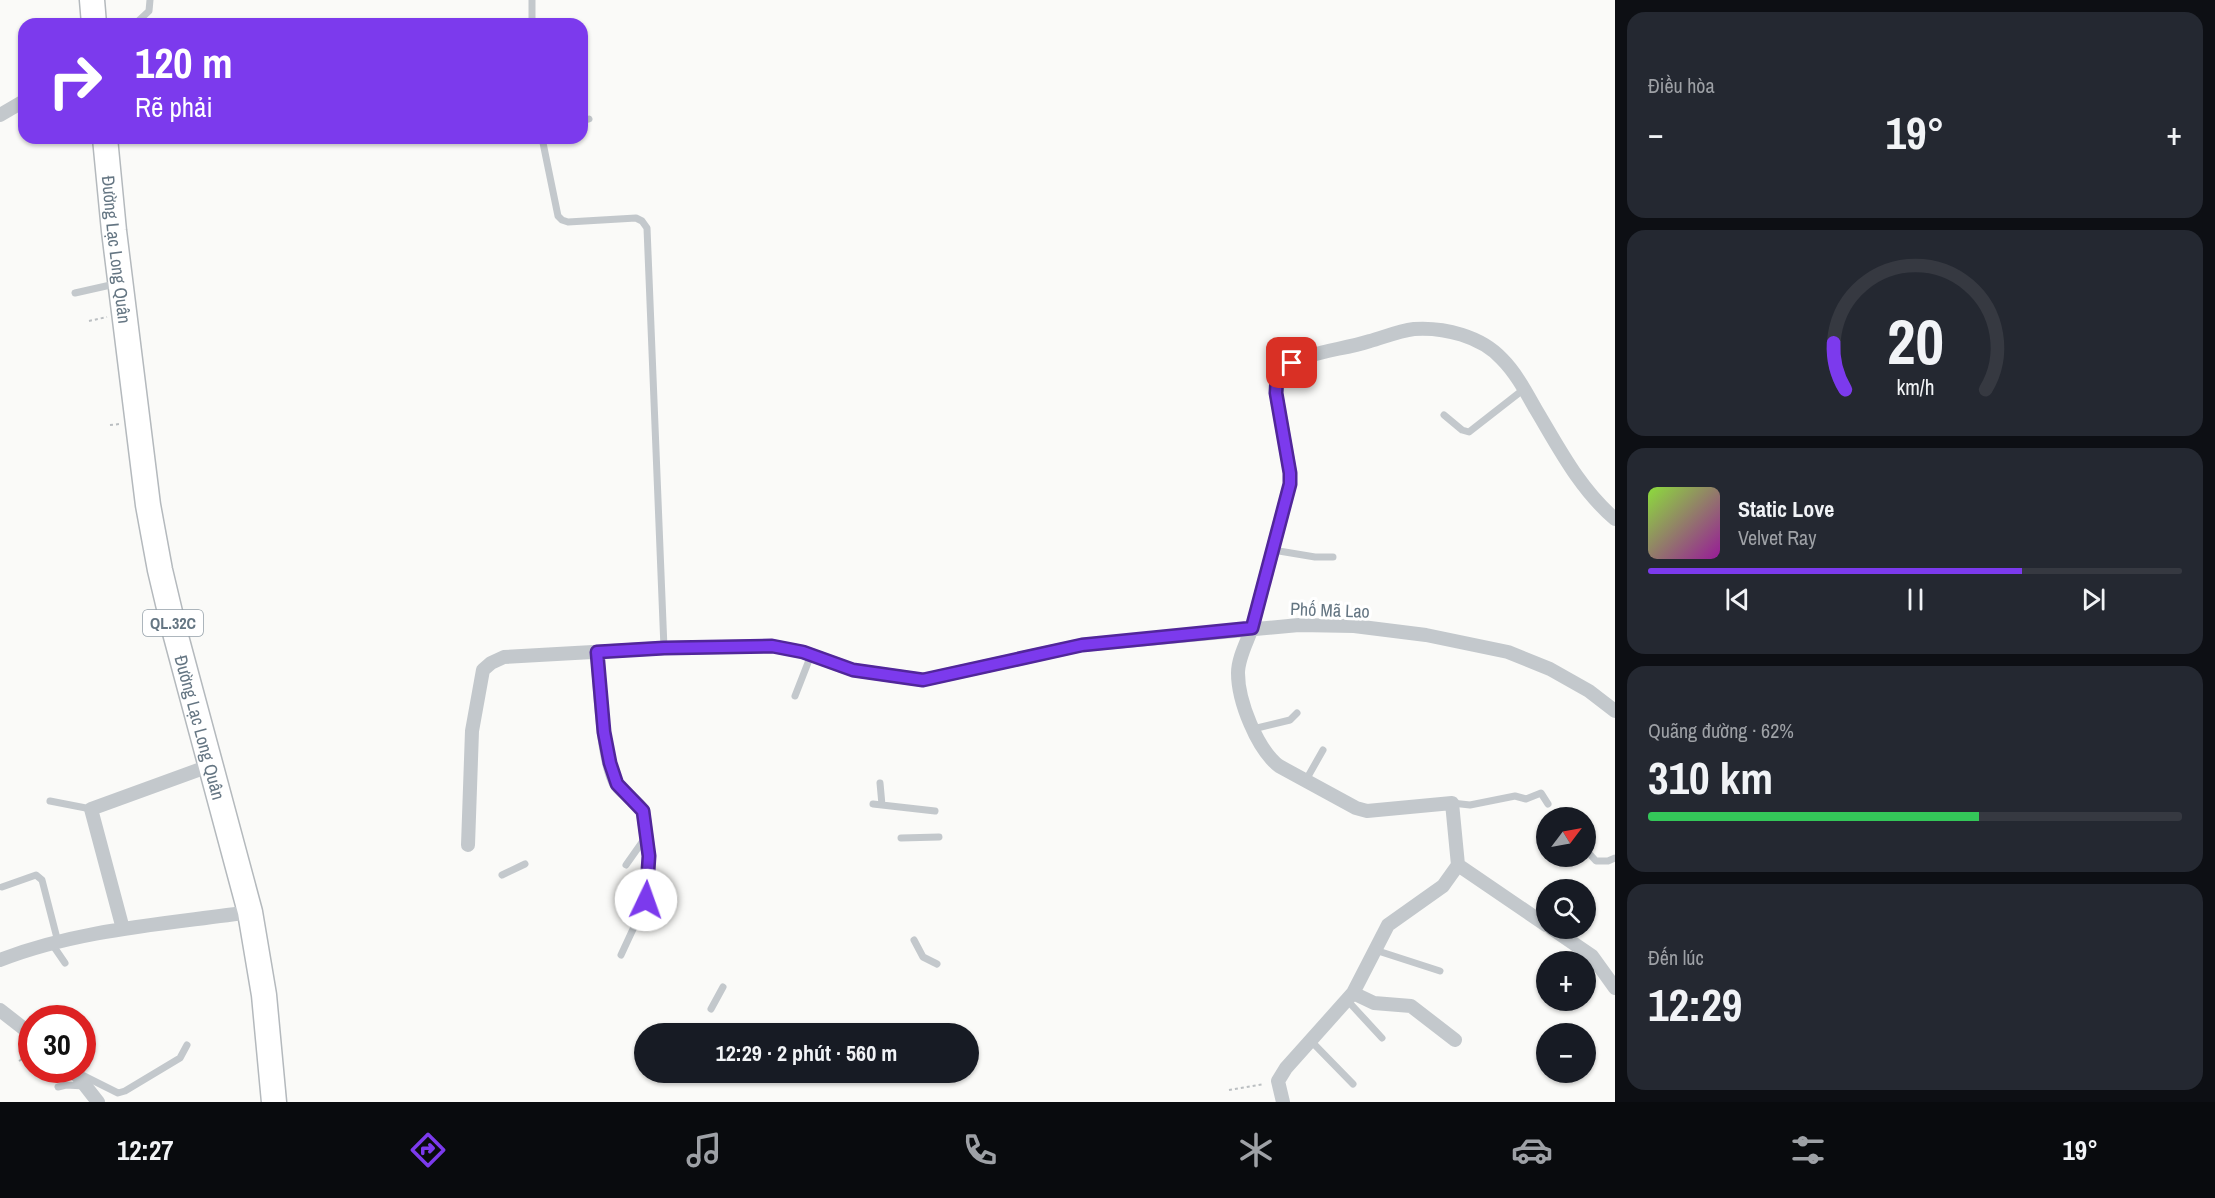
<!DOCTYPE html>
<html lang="vi">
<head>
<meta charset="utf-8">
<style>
  :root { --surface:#171b24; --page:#242831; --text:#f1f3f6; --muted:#9ea1a6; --line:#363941; --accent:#7c3aed }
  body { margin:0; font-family:"Archivo Narrow",sans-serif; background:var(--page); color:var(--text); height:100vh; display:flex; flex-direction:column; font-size:22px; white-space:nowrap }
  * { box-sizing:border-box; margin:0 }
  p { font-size:20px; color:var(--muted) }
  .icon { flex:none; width:33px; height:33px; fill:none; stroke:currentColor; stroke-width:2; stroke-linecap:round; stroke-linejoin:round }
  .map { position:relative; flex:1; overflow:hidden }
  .details { display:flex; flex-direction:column; gap:12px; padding:12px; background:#0d0f14; width:600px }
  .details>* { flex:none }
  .top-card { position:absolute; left:18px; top:18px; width:570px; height:126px; border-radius:18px; box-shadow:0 2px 4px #0004; background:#7c3aed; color:#fff; overflow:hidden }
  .needle { width:39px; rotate:58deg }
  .tools { position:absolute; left:1536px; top:807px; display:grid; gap:12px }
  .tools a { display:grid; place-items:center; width:60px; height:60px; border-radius:50%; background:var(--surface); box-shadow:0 2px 4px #0004; font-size:30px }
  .speed { position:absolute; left:18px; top:1005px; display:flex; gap:12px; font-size:30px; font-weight:700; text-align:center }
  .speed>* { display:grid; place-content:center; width:78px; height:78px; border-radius:50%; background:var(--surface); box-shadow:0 2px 4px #0004; line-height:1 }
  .speed .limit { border:9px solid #d22; background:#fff; color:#111 }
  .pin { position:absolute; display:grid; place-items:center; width:51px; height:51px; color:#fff; margin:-26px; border-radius:12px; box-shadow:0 3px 9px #0006 }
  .me { position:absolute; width:66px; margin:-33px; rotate:3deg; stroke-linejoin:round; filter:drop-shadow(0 0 4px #0008) }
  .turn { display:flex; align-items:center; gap:21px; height:126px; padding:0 18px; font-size:27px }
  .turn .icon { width:78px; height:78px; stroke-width:2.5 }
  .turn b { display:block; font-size:42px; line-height:51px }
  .big { font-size:45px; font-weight:700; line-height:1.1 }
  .details .card { flex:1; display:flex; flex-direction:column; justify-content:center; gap:9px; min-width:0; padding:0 21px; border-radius:18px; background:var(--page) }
  .details .dial { align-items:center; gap:0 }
  .dial svg { height:156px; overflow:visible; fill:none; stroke:var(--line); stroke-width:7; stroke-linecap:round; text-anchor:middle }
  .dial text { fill:var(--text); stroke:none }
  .song { display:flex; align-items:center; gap:18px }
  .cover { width:72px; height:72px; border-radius:9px; background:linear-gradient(135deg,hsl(90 70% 55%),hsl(300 70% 35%)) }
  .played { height:6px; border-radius:3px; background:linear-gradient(90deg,var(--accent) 70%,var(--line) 70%) }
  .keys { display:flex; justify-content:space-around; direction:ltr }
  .heat { display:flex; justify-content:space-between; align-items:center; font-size:33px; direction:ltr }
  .charge { height:9px; border-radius:4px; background:linear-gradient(90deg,#34c759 62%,var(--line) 0) }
  .trip { position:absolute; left:634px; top:1023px; width:345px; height:60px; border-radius:30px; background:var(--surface); box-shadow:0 2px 4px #0004; font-weight:700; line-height:60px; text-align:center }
  .tab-bar { display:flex; height:96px; justify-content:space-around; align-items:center; background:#090b0e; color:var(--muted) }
  .tab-bar .icon { width:42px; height:42px }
  .tab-bar .selected { color:var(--accent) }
  .tab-bar b { font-size:27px; color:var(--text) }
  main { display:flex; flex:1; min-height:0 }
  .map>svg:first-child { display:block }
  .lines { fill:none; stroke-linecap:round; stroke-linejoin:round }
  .highway-casing { stroke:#b4b9bd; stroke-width:27 }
  .path { stroke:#bbbfc2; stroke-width:2; stroke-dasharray:3 3; stroke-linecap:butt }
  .lane { stroke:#c3c8cc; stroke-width:7 }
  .street { stroke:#c3c8cc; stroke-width:14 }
  .highway { stroke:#fff; stroke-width:24 }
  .route-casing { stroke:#51269a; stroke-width:15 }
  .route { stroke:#7c3aed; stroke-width:10 }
  .labels { text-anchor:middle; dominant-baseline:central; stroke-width:6; stroke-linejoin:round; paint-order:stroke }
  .shield { fill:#fff; stroke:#939fa8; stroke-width:1.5 }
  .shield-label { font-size:16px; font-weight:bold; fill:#657683 }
  .street-label { font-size:18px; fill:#657683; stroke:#fff }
</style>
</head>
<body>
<main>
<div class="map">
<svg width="1615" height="1102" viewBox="0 0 1615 1102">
  <rect width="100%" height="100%" fill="#fafaf8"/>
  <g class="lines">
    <defs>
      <g id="highway">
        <path d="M92,0L94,24"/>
        <path id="s1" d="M105,138L114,231L148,505L160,570L174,629L250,912L264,995L274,1102"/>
      </g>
    </defs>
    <!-- highway casing -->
    <use href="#highway" class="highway-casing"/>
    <!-- path -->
    <path class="path" d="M89,321L107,317
      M110,425L120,424
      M19,1061L32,1053
      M1229,1090L1264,1084"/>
    <!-- lane -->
    <path class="lane" d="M135,24L149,11L150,0
      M532,24V0
      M582,121L589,119
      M542,138L558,216L562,220L568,222L636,218L642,221L647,228L664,648
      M75,293L115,284
      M1444,415L1462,430L1469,432L1524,389
      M1273,550L1315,557H1333
      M795,696L811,655
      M1253,729L1290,720L1297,713
      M1306,780L1323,750
      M880,783L882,805
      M50,801L91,809
      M1452,803L1470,805L1515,796L1526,799L1541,793L1548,804
      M873,804L935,811
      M901,838L939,837
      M1586,850L1596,861H1608L1615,858
      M626,865L645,838
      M502,875L525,864
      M2,887L36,875L42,880L58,942
      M914,940L923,957L937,964
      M52,944L65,963
      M1375,950L1440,971
      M621,955L634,927
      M1347,1000L1382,1038
      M711,1009L723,987
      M1311,1041L1353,1084
      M78,1073L118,1093L125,1091L180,1058L187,1045
      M58,1087L66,1085L85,1086"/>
    <!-- street -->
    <path class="street" d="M0,115L24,101
      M597,652C600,682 602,761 617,785C624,795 637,800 643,811L649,856L646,900
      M468,845L472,731L483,670L491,663L504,657L664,648L772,646L803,652L853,670L923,680L1082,645L1299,625L1354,626L1426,635L1508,652L1550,669L1589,691L1615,711
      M1458,865L1546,925
      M1551,928L1592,956L1615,988
      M123,929L91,809L212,765
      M0,960C79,929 167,924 250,912
      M1353,993L1374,1003L1411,1006L1455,1040
      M0,1010L32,1035
      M73,1070L98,1102
      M1283,1102L1278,1081L1286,1068L1353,993L1388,925L1443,886L1458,865L1452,803L1367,811L1356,808L1279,766C1257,749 1238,701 1238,673C1238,658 1247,642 1252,628L1290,484V473L1276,393L1277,376C1309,348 1332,353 1370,341C1384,337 1399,331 1414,329C1444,327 1481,336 1502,359C1516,373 1526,392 1535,408C1559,448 1579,488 1615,519"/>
    <!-- highway -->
    <use href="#highway" class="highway"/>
  </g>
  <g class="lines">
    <defs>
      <path id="route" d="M646,900L649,856L643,811L617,784L610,763L604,732L597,652L664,648L772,646L803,652L853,670L923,680L1082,645L1252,628L1290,484V473L1276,393L1277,376L1292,363"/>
    </defs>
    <!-- route casing -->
    <use href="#route" class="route-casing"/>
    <!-- route -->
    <use href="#route" class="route"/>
  </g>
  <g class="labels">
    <!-- shield labels -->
    <rect class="shield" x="143" y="610" width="60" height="26" rx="4.5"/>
    <g class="shield-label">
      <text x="173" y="623">QL.32C</text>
    </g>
    <!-- street labels -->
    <g class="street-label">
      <text stroke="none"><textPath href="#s1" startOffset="112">Đường Lạc Long Quân</textPath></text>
      <text transform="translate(1330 610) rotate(2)">Phố Mã Lao</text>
      <text stroke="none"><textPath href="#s1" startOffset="598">Đường Lạc Long Quân</textPath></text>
    </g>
  </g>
</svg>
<div class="tools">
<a><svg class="needle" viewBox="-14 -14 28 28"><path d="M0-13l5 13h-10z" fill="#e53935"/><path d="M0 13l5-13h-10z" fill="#9ea1a6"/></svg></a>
<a><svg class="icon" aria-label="search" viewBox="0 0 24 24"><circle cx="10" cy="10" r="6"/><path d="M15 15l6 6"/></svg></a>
<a>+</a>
<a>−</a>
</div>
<div class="speed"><div class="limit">30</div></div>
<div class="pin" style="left:1292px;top:363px;background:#d93025"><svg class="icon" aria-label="arrive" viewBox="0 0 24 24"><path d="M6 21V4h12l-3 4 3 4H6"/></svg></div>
<svg class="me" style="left:646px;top:900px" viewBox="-20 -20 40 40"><circle r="19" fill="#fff"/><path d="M0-13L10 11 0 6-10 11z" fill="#7c3aed"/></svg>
<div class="trip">12:29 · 2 phút · 560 m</div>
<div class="top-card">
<div class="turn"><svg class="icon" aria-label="right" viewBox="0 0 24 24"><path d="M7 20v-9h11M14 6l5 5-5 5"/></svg><div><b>120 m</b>Rẽ phải</div></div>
</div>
</div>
<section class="details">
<div class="card"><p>Điều hòa</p>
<div class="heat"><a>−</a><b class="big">19°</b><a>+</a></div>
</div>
<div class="card dial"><svg viewBox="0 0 100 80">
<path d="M14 69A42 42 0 1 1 86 69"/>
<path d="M14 69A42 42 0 0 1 8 45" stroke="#7c3aed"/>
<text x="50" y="56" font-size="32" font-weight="700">20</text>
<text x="50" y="72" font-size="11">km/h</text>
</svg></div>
<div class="card">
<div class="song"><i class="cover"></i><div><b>Static Love</b><p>Velvet Ray</p></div></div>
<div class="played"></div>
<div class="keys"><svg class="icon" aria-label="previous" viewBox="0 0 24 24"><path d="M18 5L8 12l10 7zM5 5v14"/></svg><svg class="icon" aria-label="pause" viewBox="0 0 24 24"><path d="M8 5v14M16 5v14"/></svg><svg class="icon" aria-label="next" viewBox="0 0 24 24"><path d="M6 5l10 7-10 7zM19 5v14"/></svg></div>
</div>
<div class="card"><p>Quãng đường · 62%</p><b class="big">310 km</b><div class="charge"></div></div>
<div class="card"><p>Đến lúc</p><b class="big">12:29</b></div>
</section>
</main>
<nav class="tab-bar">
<b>12:27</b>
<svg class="icon selected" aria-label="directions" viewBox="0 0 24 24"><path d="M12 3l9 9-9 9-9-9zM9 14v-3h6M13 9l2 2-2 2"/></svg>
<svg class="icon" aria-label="music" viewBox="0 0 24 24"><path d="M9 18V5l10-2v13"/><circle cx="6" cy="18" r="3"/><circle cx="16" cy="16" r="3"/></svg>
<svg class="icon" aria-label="phone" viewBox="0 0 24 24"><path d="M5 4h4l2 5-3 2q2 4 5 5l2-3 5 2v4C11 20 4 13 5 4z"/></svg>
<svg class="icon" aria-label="climate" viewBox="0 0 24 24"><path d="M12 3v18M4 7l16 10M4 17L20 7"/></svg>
<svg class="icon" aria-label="car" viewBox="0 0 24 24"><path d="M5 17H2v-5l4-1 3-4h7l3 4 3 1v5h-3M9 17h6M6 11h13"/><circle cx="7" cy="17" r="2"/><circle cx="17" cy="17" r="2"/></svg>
<svg class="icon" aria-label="filters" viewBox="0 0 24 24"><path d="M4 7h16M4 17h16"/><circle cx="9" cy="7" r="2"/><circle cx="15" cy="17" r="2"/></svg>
<b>19°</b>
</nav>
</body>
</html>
